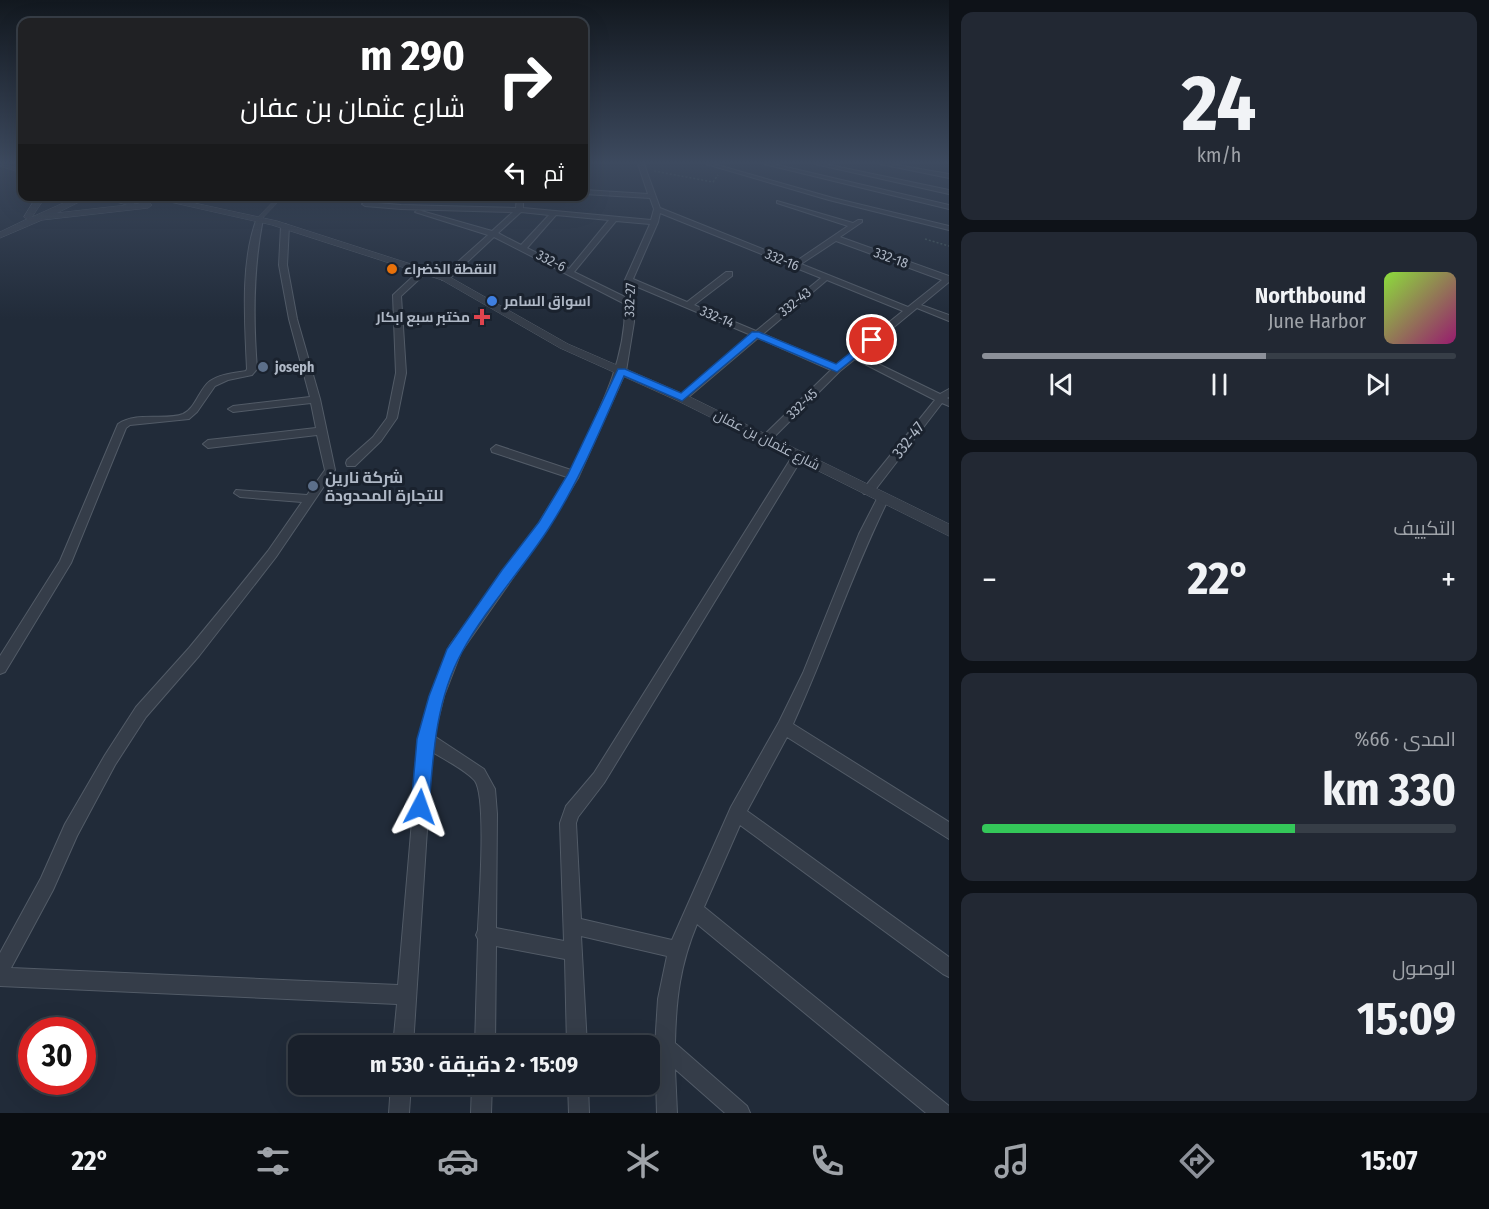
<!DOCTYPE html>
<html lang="ar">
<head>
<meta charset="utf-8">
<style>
  :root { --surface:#19202b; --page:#222833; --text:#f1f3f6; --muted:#9fa3a9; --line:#373e47; --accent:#8c9099 }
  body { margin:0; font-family:"Fira Sans Condensed",Cairo,sans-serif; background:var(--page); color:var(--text); direction:rtl; height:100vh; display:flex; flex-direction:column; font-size:22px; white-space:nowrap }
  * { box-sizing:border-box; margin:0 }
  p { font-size:20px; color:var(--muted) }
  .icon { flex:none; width:33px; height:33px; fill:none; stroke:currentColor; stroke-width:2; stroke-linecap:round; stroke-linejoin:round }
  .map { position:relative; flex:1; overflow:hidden; direction:ltr }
  .details { display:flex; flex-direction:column; gap:12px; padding:12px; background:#0e1218; width:540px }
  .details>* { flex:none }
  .hud { position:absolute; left:18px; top:18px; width:570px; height:183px; border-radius:12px; box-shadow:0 6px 24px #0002,0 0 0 2px var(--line); direction:rtl; background:#202124; color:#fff; overflow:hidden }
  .speed { position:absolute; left:18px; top:1017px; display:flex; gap:12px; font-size:30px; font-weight:700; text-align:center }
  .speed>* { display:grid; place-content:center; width:78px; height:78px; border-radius:50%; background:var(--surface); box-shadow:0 6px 24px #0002,0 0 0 2px var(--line); line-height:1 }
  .speed .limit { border:9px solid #d22; background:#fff; color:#111 }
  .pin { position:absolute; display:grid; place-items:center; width:51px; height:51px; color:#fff; margin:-26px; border:3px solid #fff; border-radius:50%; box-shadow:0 2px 6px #0007 }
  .me { position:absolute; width:66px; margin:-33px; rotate:4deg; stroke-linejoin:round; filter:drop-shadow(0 0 4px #0008) }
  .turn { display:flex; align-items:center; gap:21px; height:126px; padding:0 24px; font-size:27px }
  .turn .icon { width:78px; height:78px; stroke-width:2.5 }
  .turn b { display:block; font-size:42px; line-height:51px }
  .then { display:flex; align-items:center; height:57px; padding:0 24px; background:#0003; gap:12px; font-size:22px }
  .big { font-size:45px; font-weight:700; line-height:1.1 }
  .details .widget { flex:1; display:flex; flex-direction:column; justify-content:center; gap:9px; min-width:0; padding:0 21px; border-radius:12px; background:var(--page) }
  .details .dial { align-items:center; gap:0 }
  .dial b { font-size:78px; line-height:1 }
  .song { display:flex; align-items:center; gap:18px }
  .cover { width:72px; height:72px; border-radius:9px; background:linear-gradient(135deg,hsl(90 70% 55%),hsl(320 70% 35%)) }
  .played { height:6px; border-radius:3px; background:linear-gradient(90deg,var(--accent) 60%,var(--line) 60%) }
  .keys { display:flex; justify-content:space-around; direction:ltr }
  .heat { display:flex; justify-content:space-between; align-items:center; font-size:33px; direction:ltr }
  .charge { height:9px; border-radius:4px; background:linear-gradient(90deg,#34c759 66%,var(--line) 0) }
  .trip { position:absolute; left:288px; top:1035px; width:372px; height:60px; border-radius:12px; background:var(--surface); box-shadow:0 6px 24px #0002,0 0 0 2px var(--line); font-weight:700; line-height:60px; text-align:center; direction:rtl }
  .dock { display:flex; height:96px; justify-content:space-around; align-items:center; background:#0a0d11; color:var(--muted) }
  .dock .icon { width:42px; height:42px }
  .dock .current { color:var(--accent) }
  .dock b { font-size:27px; color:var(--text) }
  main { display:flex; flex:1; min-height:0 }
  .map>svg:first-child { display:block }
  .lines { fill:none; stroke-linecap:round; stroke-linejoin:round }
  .service-casing { stroke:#525b67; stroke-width:4.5 }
  .minor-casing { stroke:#525b67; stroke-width:2 }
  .tertiary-casing { stroke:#525b67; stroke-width:1 }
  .path { stroke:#415457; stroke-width:1.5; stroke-dasharray:2 2; stroke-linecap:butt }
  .service { stroke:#353d49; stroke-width:4 }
  .minor { fill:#353d49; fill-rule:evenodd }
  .tertiary { fill:#353d49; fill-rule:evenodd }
  .route { fill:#1a73e8; stroke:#114b97; stroke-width:1.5 }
  .food-dot { fill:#e8710a; stroke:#1a222e; stroke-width:2 }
  .shop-dot { fill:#3f7fe0; stroke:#1a222e; stroke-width:2 }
  .health-dot { fill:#e0444e; stroke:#1a222e; stroke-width:2 }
  .service-dot { fill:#5c6f8a; stroke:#1a222e; stroke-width:2 }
  .labels { text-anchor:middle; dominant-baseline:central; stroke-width:6; stroke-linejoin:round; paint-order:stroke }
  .far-street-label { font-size:14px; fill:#afb8c6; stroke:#1a222e }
  .far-poi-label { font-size:14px; font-weight:bold; fill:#afb8c6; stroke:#1a222e; text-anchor:start }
  .street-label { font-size:16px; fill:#afb8c6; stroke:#1a222e }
  .poi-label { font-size:16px; font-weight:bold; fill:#afb8c6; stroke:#1a222e; text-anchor:start }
</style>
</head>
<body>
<main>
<section class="details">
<div class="widget dial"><b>24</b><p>km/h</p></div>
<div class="widget">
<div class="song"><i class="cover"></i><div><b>Northbound</b><p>June Harbor</p></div></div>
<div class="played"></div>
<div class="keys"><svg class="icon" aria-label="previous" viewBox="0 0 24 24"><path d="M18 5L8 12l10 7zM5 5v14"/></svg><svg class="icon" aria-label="pause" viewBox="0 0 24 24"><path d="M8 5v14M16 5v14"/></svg><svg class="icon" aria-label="next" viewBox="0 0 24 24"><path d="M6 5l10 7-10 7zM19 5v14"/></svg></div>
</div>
<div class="widget"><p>التكييف</p>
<div class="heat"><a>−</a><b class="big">22°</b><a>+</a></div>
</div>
<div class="widget"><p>المدى · 66%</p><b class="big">330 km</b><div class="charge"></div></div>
<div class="widget"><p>الوصول</p><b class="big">15:09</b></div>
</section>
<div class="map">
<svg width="949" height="1113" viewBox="0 0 949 1113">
  <rect width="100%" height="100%" fill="#212b39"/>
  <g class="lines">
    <defs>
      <path id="service" d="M259,219L281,196"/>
      <path id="minor" d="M638,164H644L660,208L795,262L848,226L777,203V201L853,223L858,220H862V222L840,237L949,276V282L921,305L949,315V321L917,308L860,355L940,394L949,389V397L947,398L949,399V406L942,403L872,494H864L862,491L864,488L935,400L855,359L840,371L770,441H762L761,439L762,437L831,370L758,338L685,400H679V396L751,335L633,285L634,322L626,371L578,478L547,529L461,652L444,696L434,736L484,769L495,789L497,814L496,928L564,941L560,823L566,806L594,773L795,452H803L804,455L604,783L578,817L576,823L581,919L672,940L731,807L779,722L803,673L859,534L879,495H887L889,498C852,572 827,650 793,724L949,822V839L787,737L747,811L949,957V977L943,974L740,825L704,907L949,1106V1113H926L697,924C680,965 676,998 675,1043L747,1106L750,1113H725L675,1069L677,1113H657L655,1047L658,999L667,956L581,936L587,1046H567L565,959L496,946L495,1046H475L478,939L476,935L478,930C479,904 487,798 475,781C467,771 444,759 432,752L413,1046H393L397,1004L0,986V953L41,878L65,824L105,755L136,707L189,648L231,597L268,551L302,502L240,497L234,493L236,490L307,495L325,470L317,435L208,448L203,444L208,440L316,428L311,403L233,412L228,409L233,406L310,397L289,319L279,265L281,226L285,224L289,226L287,265L297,319L320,399L335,470L276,557L199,656L146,717L115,765L77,836L53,890L11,968L398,985L419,739L430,696L450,645L539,523L567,477L492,452L491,449L496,445L571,470C596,416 626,365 625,304L494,237L448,280H442V276L488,235L415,212L418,210L492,231L513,212L401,209L365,206L362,204L365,202L401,205L516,208L517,196H523V208L651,220L654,209L650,198L584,194V190L648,194ZM521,212L549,215L521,245L498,233ZM660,213L821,278L756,331L694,305L732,276V272H726L687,302L633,279L658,222ZM556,215L609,220L569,269L527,248ZM616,221L650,224L625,280V297L574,272ZM836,241L942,280L908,307L801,264ZM827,280L903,311L836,365L763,334Z
        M706,164H714L833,198L949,226V230L829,200Z
        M764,164H773L949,205V209Z
        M815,164H825L949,190V194Z
        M880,164H891L949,174V178Z
        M257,218L263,219C253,269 253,318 257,369L252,375L228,380L215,386L197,412L189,419L130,425L126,428L71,563L5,672L0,674V656L60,561L118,424C137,411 165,421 183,414C196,408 199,389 210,381C220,374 234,373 246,371L247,369C245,322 240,262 257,218Z
        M421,269L428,271L401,296L406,373L397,418L381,441L355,466H347L346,463L347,460L373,437L387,418L396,373L393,295Z
        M391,1084H411L409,1113H389Z
        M472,1084H492L491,1113H471Z
        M568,1084H588L589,1113H569Z"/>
      <path id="tertiary" d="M0,164L22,169V173L0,166Z
        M37,196H46L32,217L79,196H91L57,213L127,205L95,196H112L133,201L134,204L148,202L152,205L148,208L42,220L0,238V232L27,219L24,217Z
        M144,196H162L277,221L448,276L568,344L686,395L949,524V536L678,401L560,348L442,280L272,225Z"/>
    </defs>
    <!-- service casing -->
    <use href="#service" class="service-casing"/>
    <!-- minor casing -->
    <use href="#minor" class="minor-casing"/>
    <!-- tertiary casing -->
    <use href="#tertiary" class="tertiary-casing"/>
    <!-- path -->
    <path class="path" d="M654,171L713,182L718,175
      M925,239L949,246"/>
    <!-- service -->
    <use href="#service" class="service"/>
    <!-- minor -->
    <use href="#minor" class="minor"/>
    <!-- tertiary -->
    <use href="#tertiary" class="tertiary"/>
  </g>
  <!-- sky -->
  <linearGradient id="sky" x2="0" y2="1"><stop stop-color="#12181f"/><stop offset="0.51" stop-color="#3d4a5f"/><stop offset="1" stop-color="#3d4a5f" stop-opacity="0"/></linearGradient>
  <rect width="949" height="319" fill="url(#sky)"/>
  <!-- route -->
  <path class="route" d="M752,332H759L836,364L869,338L877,340L837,372L757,338L682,401L624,376C601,428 580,480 549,528C522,570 486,608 462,652C436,699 433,755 429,807L427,814L420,816L414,814L411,807L417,739L429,696L447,649L502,570L539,522L568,474L618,369H625L681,393Z"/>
  <!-- markers -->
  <circle class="food-dot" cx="392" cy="269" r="6"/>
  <circle class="shop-dot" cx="492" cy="301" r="6"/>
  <path class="health-dot" d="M479 308h6v6h6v6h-6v6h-6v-6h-6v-6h6z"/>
  <g class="service-dot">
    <circle cx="263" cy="367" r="6"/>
    <circle cx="313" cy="486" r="6"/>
  </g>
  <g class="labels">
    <!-- far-street labels -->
    <g class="far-street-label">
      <text transform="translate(891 258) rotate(20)">332-18</text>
      <text transform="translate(782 260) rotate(22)">332-16</text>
      <text transform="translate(551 261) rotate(27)">332-6</text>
      <text transform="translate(630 300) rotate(-88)">332-27</text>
      <text transform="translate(795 302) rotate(-39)">332-43</text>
      <text transform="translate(717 317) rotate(23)">332-14</text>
      <text transform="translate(802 404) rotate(-44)">332-45</text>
      <text transform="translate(767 440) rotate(27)">شارع عثمان بن عفان</text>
    </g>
    <!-- far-poi labels -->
    <g class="far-poi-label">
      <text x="404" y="269">النقطة الخضراء</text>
      <text x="504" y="301">اسواق السامر</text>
      <text x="470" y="317" text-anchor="end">مختبر سبع ابكار</text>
      <text x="275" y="367">joseph</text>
    </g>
    <!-- street labels -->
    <g class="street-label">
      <text transform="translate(908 440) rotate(-52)">332-47</text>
    </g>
    <!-- poi labels -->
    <g class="poi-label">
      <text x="325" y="477">شركة نارين<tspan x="325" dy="18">للتجارة المحدودة</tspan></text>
    </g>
  </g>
</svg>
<div class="speed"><div class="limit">30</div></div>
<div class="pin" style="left:872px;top:340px;background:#d93025"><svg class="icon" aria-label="arrive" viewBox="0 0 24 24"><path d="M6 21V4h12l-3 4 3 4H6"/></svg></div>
<svg class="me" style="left:420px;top:807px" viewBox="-20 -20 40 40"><path d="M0-17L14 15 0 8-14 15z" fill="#1a73e8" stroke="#fff" stroke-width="4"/></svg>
<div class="trip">15:09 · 2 دقيقة · 530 m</div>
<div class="hud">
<div class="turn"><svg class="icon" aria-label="right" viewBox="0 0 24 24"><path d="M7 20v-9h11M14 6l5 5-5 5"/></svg><div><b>290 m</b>شارع عثمان بن عفان</div></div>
<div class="then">ثم<svg class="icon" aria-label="left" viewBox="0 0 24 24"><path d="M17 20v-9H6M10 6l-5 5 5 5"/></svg></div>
</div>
</div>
</main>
<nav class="dock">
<b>15:07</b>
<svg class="icon current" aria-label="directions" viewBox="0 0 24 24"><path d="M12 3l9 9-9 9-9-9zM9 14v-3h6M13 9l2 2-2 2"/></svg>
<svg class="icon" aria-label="music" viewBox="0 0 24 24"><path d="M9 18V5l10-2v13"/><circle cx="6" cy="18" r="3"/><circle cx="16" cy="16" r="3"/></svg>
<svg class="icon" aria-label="phone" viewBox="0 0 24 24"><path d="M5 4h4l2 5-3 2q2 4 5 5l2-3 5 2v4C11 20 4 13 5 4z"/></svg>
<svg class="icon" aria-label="climate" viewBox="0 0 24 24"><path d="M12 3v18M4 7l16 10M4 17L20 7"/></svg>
<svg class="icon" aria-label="car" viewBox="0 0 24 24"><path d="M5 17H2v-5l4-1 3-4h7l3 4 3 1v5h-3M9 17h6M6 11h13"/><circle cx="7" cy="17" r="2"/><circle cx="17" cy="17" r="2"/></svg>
<svg class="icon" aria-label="filters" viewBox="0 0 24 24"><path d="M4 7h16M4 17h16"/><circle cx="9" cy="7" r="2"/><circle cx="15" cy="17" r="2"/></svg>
<b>22°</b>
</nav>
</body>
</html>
